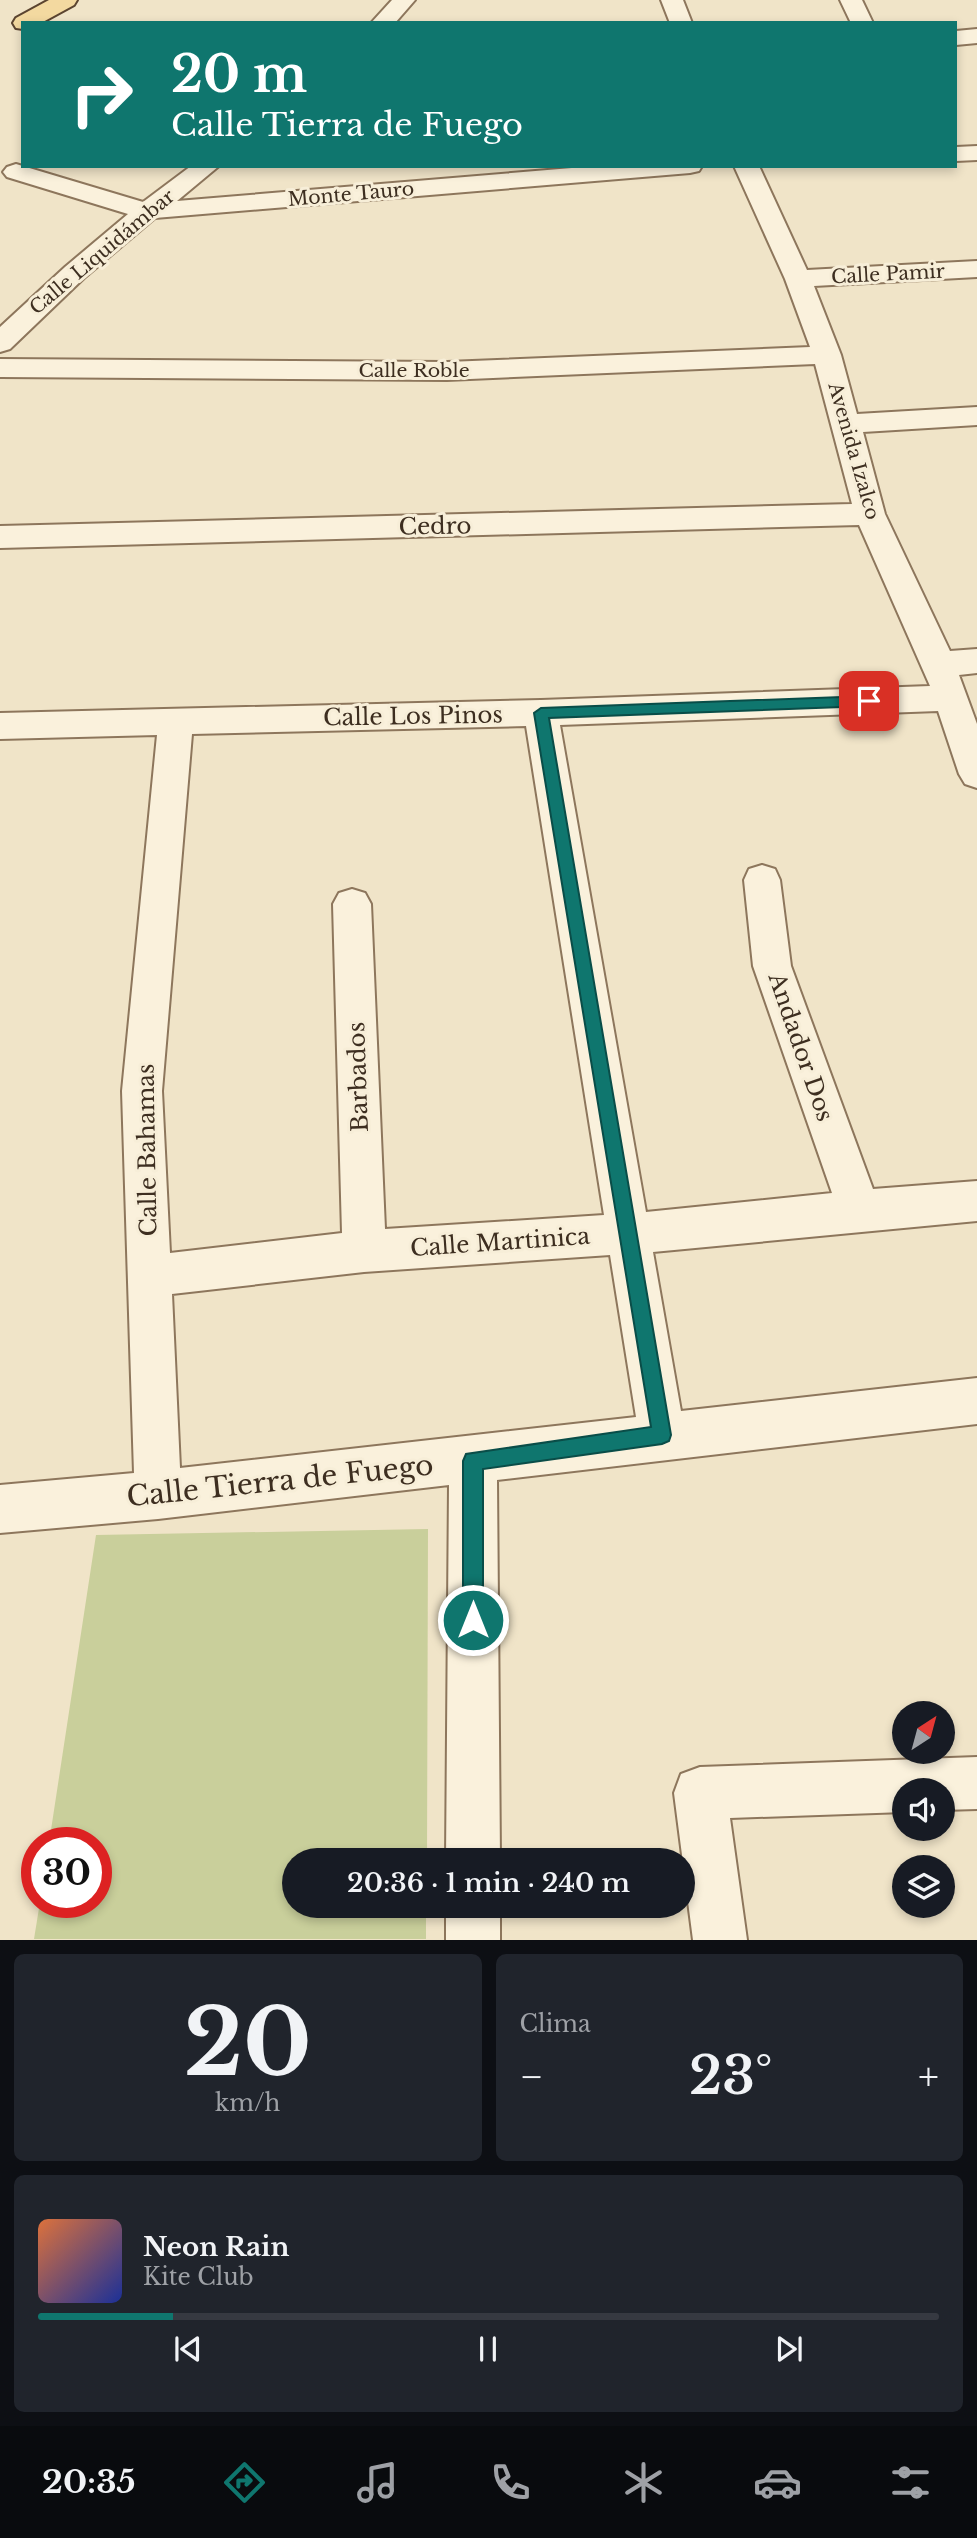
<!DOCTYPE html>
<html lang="es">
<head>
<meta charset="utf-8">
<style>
  :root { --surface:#171b24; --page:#20242c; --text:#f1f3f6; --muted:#9ea1a6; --line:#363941; --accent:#0f766e }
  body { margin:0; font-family:"Libre Baskerville",serif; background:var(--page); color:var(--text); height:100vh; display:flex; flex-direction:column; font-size:26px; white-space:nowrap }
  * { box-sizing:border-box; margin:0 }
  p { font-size:23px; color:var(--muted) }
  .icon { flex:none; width:38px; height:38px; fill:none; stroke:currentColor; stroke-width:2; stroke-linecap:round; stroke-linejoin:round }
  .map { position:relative; height:1940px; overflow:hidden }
  .side { display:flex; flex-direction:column; gap:14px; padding:14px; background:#0d0f14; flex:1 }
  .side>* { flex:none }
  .guide { position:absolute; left:21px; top:21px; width:936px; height:147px; border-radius:0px; box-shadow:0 4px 10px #0003; background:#0f766e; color:#fff; overflow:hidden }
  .needle { width:46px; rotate:36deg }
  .buttons { position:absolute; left:892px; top:1701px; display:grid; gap:14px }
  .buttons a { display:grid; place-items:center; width:63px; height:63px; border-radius:50%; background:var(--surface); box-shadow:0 4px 10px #0003; font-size:35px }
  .speed { position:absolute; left:21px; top:1827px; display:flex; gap:14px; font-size:35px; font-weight:700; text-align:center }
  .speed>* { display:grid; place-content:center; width:91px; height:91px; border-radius:50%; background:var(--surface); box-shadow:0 4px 10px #0003; line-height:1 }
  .speed .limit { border:10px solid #d22; background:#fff; color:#111 }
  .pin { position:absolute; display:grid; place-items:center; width:60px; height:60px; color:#fff; margin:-30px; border-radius:14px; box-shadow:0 4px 10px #0006 }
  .me { position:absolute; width:77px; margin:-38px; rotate:0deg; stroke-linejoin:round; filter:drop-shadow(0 0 5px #0008) }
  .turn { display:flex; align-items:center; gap:24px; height:147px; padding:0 35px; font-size:32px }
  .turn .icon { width:91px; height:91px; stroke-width:2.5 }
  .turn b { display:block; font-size:49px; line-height:60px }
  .big { font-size:52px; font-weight:600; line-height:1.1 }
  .side .widget { flex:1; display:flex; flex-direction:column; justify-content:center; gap:10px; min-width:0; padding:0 24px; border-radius:10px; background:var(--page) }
  .side .dial { align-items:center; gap:0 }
  .dial b { font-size:91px; line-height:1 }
  .song { display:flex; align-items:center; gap:21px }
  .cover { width:84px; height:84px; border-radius:10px; background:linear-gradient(135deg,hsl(20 70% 55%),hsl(230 70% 35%)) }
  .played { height:7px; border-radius:4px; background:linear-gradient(90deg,var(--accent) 15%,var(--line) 15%) }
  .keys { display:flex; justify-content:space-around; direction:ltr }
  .heat { display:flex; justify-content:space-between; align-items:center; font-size:38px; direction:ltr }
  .side .tiles { flex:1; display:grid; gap:14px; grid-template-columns:1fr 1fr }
  .widget:last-child { grid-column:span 2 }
  .trip { position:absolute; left:282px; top:1848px; width:413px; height:70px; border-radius:35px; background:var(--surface); box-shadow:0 4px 10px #0003; font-weight:600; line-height:70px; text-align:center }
  .dock { display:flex; height:112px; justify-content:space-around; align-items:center; background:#090b0e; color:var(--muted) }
  .dock .icon { width:49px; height:49px }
  .dock .current { color:var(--accent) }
  .dock b { font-size:32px; color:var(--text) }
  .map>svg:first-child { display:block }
  .green { fill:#c9cf9b }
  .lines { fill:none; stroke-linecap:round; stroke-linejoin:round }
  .minor-casing { stroke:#8d765c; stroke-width:4 }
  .major-casing { stroke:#5b4430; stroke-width:4 }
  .minor { fill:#faf1dc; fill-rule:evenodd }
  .major { fill:#f3d9a0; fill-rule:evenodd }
  .route { fill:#0f766e; stroke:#0a4d48; stroke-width:2 }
  .labels { text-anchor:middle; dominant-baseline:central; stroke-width:6; stroke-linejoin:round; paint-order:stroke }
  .far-street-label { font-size:19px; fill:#3d2e20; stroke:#f7eed8 }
  .street-label { font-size:23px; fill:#3d2e20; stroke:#f7eed8 }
  .near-street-label { font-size:28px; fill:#3d2e20; stroke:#f7eed8 }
</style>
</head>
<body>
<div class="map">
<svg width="977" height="1940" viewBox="0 0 977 1940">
  <rect width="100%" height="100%" fill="#f0e4c8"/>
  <!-- green -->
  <path class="green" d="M428,1529L427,1860H294V1906H426V1939H34L40,1902H96V1843H49L96,1535Z"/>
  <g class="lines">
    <defs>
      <path id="minor" d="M392,0H415L395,23H371Z
        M661,0H683L692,23H670Z
        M840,0H862L873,23H851Z
        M977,29V43L956,45V31Z
        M977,146V160L956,161V147Z
        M16,164L143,202L191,166H219L177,201L596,166H702L699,171L690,173L155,218L84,278L10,349L0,352V327L65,267L128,214L7,177L3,172L7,167Z
        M734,166H759L807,270L977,261V277L814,286L841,355L857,414L977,407V425L863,432L885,514L950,651L977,649V673L959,675L977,724V788L965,784L959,774L938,711L560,725L646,1212L832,1193L753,966L744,880L749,869L762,865L775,869L780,880L791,966L873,1189L977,1181V1221L653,1252L681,1411L977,1378V1424L497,1480L500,1860H446L449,1485L158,1519L0,1533V1485L134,1473L122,1091L157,735L0,739V713L541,700L930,686L859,525L0,548V526L852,504L815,364L447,380L0,377V359L447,362L810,347L785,279ZM526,726L604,1215L385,1229L371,904L365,893L352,889L339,893L333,904L342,1233L170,1253L162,1091L192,734ZM610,1255L636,1417L180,1468L172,1294L364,1272Z
        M977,1757V1809L943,1810V1790H905V1812L730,1818L747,1940H693L674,1793L681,1774L700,1767Z
        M446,1906H500V1940H446Z"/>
      <path id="major" d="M49,0H77L74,5L41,23H23V29L16,28L13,23L16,18Z"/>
    </defs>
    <!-- minor casing -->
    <use href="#minor" class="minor-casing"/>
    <!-- major casing -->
    <use href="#major" class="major-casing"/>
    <!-- minor -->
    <use href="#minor" class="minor"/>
    <!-- major -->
    <use href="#major" class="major"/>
  </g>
  <!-- route -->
  <path class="route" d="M869,696L876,701L869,706L549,718L671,1435L669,1441L662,1444L483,1469V1620L480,1628L473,1631L466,1628L463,1620V1461L466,1454L651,1427L534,713L541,708Z"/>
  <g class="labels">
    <!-- far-street labels -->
    <g class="far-street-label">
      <text transform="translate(351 194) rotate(-5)">Monte Tauro</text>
      <text transform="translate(102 252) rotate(-40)">Calle Liquidámbar</text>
      <text transform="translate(888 274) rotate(-3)">Calle Pamir</text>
      <text x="414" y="370">Calle Roble</text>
      <text transform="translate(854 451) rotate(74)">Avenida Izalco</text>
    </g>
    <!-- street labels -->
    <g class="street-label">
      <text transform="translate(435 526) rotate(-1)">Cedro</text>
      <text transform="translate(413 716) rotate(-1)">Calle Los Pinos</text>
      <text transform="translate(801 1047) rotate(71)">Andador Dos</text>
      <text transform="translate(358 1077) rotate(-92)">Barbados</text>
      <text transform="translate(147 1150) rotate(-91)">Calle Bahamas</text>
      <text transform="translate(500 1242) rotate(-4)">Calle Martinica</text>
    </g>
    <!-- near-street labels -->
    <g class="near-street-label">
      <text transform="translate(280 1481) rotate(-6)">Calle Tierra de Fuego</text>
    </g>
  </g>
</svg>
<div class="buttons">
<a><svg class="needle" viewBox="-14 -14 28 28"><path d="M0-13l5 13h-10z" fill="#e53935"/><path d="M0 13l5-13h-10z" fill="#9ea1a6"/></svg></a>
<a><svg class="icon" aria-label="sound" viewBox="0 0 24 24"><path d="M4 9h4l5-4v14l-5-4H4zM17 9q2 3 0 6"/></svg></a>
<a><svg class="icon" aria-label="layers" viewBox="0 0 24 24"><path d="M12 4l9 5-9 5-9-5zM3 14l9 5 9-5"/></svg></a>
</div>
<div class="speed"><div class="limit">30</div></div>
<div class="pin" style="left:869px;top:701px;background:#d93025"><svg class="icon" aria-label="arrive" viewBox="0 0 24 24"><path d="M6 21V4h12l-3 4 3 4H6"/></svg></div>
<svg class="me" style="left:473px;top:1620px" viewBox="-20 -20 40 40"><circle r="17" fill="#0f766e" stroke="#fff" stroke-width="3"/><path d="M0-11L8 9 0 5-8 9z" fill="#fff"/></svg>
<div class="trip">20:36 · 1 min · 240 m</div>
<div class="guide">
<div class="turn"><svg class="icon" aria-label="right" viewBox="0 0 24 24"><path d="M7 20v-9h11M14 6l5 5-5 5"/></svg><div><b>20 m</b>Calle Tierra de Fuego</div></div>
</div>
</div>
<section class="side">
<div class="tiles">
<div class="widget dial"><b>20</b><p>km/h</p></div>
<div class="widget"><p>Clima</p>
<div class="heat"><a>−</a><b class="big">23°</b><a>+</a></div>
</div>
<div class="widget">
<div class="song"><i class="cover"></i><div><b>Neon Rain</b><p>Kite Club</p></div></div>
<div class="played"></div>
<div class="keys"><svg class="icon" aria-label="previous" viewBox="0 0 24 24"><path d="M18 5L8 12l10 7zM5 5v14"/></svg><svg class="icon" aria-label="pause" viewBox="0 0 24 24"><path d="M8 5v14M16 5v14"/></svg><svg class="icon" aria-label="next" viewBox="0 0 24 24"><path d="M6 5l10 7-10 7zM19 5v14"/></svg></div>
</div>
</div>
</section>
<nav class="dock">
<b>20:35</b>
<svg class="icon current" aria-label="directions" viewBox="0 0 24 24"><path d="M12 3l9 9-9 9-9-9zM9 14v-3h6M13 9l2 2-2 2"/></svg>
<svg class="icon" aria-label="music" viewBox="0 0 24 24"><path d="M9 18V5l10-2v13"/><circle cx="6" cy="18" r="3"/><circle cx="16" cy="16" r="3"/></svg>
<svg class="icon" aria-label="phone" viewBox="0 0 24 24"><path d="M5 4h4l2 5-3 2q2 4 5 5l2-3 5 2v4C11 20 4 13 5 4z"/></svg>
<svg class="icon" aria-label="climate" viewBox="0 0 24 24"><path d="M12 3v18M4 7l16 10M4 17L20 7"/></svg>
<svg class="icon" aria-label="car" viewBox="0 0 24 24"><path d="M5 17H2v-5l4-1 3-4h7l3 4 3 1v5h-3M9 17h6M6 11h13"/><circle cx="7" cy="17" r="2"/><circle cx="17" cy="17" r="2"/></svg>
<svg class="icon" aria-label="filters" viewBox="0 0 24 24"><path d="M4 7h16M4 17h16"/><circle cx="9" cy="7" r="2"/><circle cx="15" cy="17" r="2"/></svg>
</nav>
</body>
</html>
